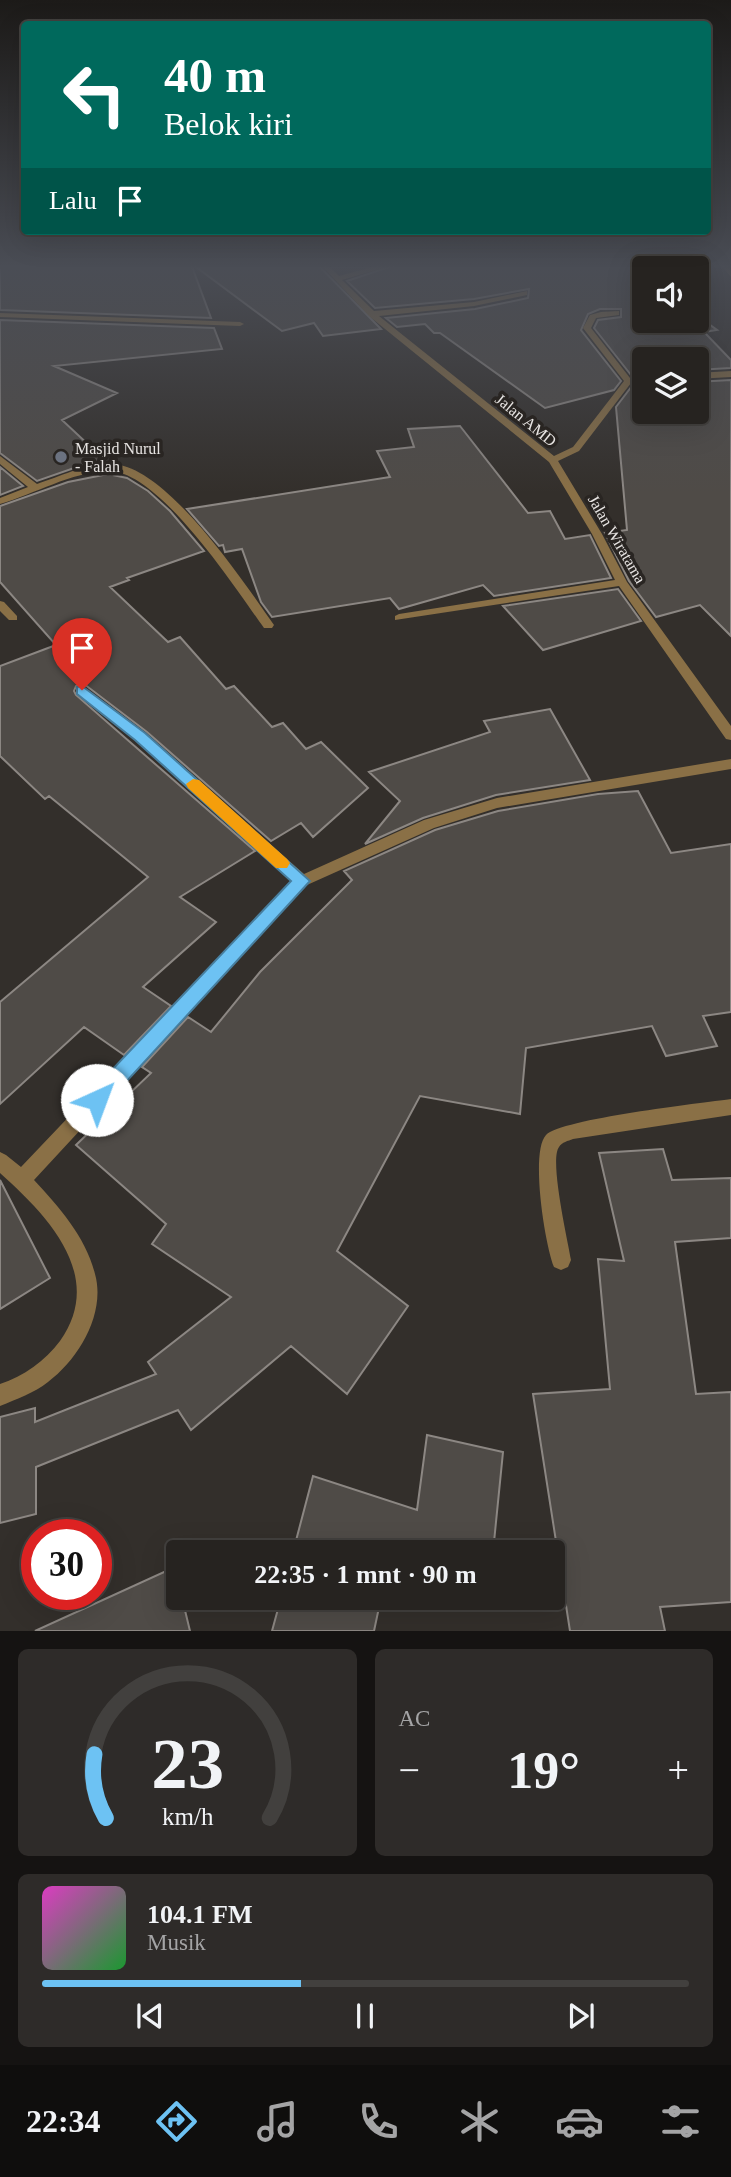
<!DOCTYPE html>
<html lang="id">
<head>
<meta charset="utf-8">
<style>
  :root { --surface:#262320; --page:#2e2b29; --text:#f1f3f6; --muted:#a4a4a5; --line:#42403e; --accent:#6dc2f3 }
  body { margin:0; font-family:Georgia,serif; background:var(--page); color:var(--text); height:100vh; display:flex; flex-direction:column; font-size:26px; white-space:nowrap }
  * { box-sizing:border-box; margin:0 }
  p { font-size:23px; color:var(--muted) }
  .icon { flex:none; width:38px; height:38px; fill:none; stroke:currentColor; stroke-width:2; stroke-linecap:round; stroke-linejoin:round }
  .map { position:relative; height:1631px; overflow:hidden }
  .side { display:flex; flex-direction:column; gap:18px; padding:18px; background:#151312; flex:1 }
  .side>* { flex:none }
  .banner { position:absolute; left:21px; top:21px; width:690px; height:214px; border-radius:7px; box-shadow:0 7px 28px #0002,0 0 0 2px var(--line); background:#00695c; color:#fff; overflow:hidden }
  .controls { position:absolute; left:632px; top:256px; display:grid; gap:14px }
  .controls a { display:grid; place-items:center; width:77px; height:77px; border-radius:7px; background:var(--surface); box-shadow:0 7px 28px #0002,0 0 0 2px var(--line); font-size:35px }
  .speed { position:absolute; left:21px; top:1519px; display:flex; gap:14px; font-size:35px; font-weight:700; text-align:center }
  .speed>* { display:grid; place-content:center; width:91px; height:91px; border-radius:50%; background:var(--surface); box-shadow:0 7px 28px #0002,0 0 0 2px var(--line); line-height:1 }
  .speed .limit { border:10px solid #d22; background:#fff; color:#111 }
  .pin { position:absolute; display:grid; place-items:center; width:60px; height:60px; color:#fff; margin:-72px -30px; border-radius:50% 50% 50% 0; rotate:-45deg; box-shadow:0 0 7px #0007 }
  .pin .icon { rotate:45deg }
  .me { position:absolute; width:77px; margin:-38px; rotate:43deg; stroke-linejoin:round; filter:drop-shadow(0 0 5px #0008) }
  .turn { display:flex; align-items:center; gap:24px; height:147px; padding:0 28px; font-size:32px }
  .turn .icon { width:91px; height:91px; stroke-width:2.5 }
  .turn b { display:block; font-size:49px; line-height:60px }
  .then { display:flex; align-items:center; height:66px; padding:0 28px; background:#0003; gap:14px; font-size:26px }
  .big { font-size:52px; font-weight:600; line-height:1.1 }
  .side .widget { flex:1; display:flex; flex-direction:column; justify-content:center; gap:10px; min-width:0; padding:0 24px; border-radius:10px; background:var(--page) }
  .side .dial { align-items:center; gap:0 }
  .dial svg { height:182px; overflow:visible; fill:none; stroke:var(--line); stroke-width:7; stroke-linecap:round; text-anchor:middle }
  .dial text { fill:var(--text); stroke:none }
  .song { display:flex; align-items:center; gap:21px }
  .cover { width:84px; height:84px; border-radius:10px; background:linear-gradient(135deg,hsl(310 70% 55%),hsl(130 70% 35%)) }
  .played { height:7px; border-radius:4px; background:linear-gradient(90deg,var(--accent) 40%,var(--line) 40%) }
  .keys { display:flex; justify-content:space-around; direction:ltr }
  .heat { display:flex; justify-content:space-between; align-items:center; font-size:38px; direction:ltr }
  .side .tiles { flex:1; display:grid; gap:18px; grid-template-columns:1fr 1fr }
  .widget:last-child { grid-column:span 2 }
  .trip { position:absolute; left:166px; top:1540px; width:399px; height:70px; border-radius:7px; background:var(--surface); box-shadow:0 7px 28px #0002,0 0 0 2px var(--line); font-weight:600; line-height:70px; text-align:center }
  .tabs { display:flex; height:112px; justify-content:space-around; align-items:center; background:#0f0e0d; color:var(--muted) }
  .tabs .icon { width:49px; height:49px }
  .tabs .active { color:var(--accent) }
  .tabs b { font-size:32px; color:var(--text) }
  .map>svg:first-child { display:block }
  .building { fill:#4f4b47; stroke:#8c8783; stroke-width:2 }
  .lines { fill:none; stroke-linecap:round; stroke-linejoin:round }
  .minor { fill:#8a7046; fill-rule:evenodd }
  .route { fill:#6dc2f3; stroke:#477e9e; stroke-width:2 }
  .slow { fill:#f59e0b }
  .worship-dot { fill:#6b7280; stroke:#292522; stroke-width:2.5 }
  .labels { text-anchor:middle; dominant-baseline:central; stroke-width:7; stroke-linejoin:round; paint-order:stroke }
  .far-street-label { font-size:16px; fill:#e6e3e1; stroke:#292522 }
  .far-poi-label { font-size:16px; fill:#e6e3e1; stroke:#292522; text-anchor:start }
</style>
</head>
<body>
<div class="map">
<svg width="731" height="1631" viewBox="0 0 731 1631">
  <rect width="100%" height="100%" fill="#332f2b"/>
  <!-- building -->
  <path class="building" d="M0,264H191L211,318L0,310Z
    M192,264H317L381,329L323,336L314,323L282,331Z
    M398,264H629L644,275V320H696V315L717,330L704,332L731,360V368L696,370V359H644V374L631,375L594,328L598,320L621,317V309H600L588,314L581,330L621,381L614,390L545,408L440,333H434L425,324L397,327L386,318L475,309L528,298L529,289L474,299L375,308L347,281Z
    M0,320L214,328L222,349L54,366L117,393L62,420L107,462L77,467L37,481L0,453Z
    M731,380V636L700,605L656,617L629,581L605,533L627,530L616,407L632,386H644V411H696V382Z
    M460,426L528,513L550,511L565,539L590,535L611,578L494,596L483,585L399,609L390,598L272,617L261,602L242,549L225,552L223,545L219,546L187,509L390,477L377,451L414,447L408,429Z
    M0,467L23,486L0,495Z
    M108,474L127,478L148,491L170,511L204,551L127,578L129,580L110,587L168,642L180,637L226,689L234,686L272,727L283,723L306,749L321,742L368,788L313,837L301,823L271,841L147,732L84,684L76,686L74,691L76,695L255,851L180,897L216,922L143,987L171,1006L124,1055L84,1027L0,1104V1002L148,877L49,796L45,799L0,756V666L56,645L0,582V506L68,482Z
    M618,589L641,621L543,650L503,606Z
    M550,709L590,780L496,795L423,818L365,844L400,801L369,772L490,732L484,721Z
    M638,791L671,853L731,844V1012L703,1016L717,1046L666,1056L652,1026L526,1048L520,1114L420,1096L337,1251L408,1306L347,1394L291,1346L191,1430L178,1410L36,1467V1514L0,1523V1417L35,1408V1422L156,1374L148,1362L231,1297L152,1244L166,1224L76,1145L151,1073L142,1067L188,1017L211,1032L260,972L352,880L344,871L435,830L498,811L598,794Z
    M663,1149L672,1180L731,1178V1238L675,1242L696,1394L731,1392V1602L660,1607L665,1631H570L533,1394L610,1389L598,1259L624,1261L599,1153Z
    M0,1180L50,1278L0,1309Z
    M427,1435L503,1452L493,1552H293L313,1476L417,1510Z
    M175,1567L178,1598H182L190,1631H35Z
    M281,1598H381L374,1631H272Z"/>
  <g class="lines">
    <!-- minor -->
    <path class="minor" d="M320,264H327L339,276L384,264H396L342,280L374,311L474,302L527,291V295L474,306L379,316L554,456L573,447L624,381L583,328L590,315L601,312L619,311V315L596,318L591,328L630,378L644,377V383H631L579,451L558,461L602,534L627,582L731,726V740L726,739L619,586L395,620V616L399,614L615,580L592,534L549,462L369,316Z
      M720,264H727L731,270V277Z
      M0,313L240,322L244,324L240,326L0,317Z
      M731,371V377L696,379V373Z
      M0,456L37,484C62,476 93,460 120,465C173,476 243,581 274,625L272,628H264C236,589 158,469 108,471C71,472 35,494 0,504V498L28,487L0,464Z
      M0,601L4,602L17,616V620H9L0,611Z
      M82,686L145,734L304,874L424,820L497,798L731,759V769L497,808L434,828L307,885L34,1180C59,1207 86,1237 95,1274C106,1313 79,1359 48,1382C34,1393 17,1399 0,1406V1384C24,1376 45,1361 60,1341C106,1276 48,1216 0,1173V1152L6,1155L21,1167L293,881L135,740L78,693L76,690L78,687Z
      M731,1099V1115L573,1139C568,1141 562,1142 559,1147C549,1160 568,1241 571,1260L568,1267L561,1270L554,1267C545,1245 530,1152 546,1135C561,1119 701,1103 731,1099Z"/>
  </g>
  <!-- sky -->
  <linearGradient id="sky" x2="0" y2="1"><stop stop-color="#1c1a18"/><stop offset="0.54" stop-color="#4a4d55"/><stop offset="1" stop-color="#4a4d55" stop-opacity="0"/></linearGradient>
  <rect width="731" height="493" fill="url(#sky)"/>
  <!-- route -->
  <path class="route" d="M82,686L145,733L310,881L104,1106L97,1109L90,1106L87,1100L90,1093L291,881L135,740L77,694V687Z"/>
  <!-- slow -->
  <path class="slow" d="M193,779L199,780L287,859L290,863L287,868H276L188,788L186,784Z"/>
  <!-- markers -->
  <circle class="worship-dot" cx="61" cy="457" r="7"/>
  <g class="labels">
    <!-- far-street labels -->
    <g class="far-street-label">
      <text transform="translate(526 420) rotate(39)">Jalan AMD</text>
      <text transform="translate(617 539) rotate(60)">Jalan Wiratama</text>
    </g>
    <!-- far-poi labels -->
    <g class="far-poi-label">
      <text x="75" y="448">Masjid Nurul<tspan x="75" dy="18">- Falah</tspan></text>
    </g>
  </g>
</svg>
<div class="controls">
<a><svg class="icon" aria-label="sound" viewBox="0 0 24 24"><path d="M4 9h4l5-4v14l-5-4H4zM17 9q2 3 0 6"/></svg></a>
<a><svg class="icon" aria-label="layers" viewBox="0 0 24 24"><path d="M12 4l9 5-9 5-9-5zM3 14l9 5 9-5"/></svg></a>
</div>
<div class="speed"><div class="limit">30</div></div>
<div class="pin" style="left:82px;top:690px;background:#d93025"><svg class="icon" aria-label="arrive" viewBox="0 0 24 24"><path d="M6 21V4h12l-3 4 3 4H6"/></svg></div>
<svg class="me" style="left:97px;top:1100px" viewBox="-20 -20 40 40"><circle r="19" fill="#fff"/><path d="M0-13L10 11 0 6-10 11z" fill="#6dc2f3"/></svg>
<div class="trip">22:35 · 1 mnt · 90 m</div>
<div class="banner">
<div class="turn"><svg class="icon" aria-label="left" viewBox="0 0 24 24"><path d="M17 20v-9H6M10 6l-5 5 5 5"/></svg><div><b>40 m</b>Belok kiri</div></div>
<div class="then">Lalu<svg class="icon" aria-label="arrive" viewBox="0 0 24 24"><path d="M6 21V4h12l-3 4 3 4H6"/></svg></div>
</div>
</div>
<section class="side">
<div class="tiles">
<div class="widget dial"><svg viewBox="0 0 100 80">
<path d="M14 69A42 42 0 1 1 86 69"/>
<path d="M14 69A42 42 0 0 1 9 41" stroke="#6dc2f3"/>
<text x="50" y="56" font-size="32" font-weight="700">23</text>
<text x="50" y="72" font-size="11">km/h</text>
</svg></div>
<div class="widget"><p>AC</p>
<div class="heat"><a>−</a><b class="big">19°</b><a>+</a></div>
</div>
<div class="widget">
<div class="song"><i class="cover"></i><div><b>104.1 FM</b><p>Musik</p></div></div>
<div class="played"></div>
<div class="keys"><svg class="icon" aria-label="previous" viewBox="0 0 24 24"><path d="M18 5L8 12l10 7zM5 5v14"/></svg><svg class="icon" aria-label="pause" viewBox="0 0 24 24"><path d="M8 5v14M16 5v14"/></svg><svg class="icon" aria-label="next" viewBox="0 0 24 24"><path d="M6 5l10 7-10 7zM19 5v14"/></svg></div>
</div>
</div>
</section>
<nav class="tabs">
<b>22:34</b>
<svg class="icon active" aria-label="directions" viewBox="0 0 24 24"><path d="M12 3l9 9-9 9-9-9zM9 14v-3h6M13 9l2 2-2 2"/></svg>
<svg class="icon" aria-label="music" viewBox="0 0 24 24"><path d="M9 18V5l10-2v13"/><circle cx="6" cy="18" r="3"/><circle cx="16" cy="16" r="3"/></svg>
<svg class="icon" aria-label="phone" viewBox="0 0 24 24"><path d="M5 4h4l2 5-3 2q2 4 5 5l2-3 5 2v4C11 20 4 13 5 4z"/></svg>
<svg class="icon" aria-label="climate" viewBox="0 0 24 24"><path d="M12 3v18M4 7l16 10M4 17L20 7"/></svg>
<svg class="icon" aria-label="car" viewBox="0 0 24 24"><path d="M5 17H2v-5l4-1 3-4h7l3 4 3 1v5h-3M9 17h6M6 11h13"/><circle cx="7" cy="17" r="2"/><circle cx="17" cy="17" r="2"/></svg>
<svg class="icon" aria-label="filters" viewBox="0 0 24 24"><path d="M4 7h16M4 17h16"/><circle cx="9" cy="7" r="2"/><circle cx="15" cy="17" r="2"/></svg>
</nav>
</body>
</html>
